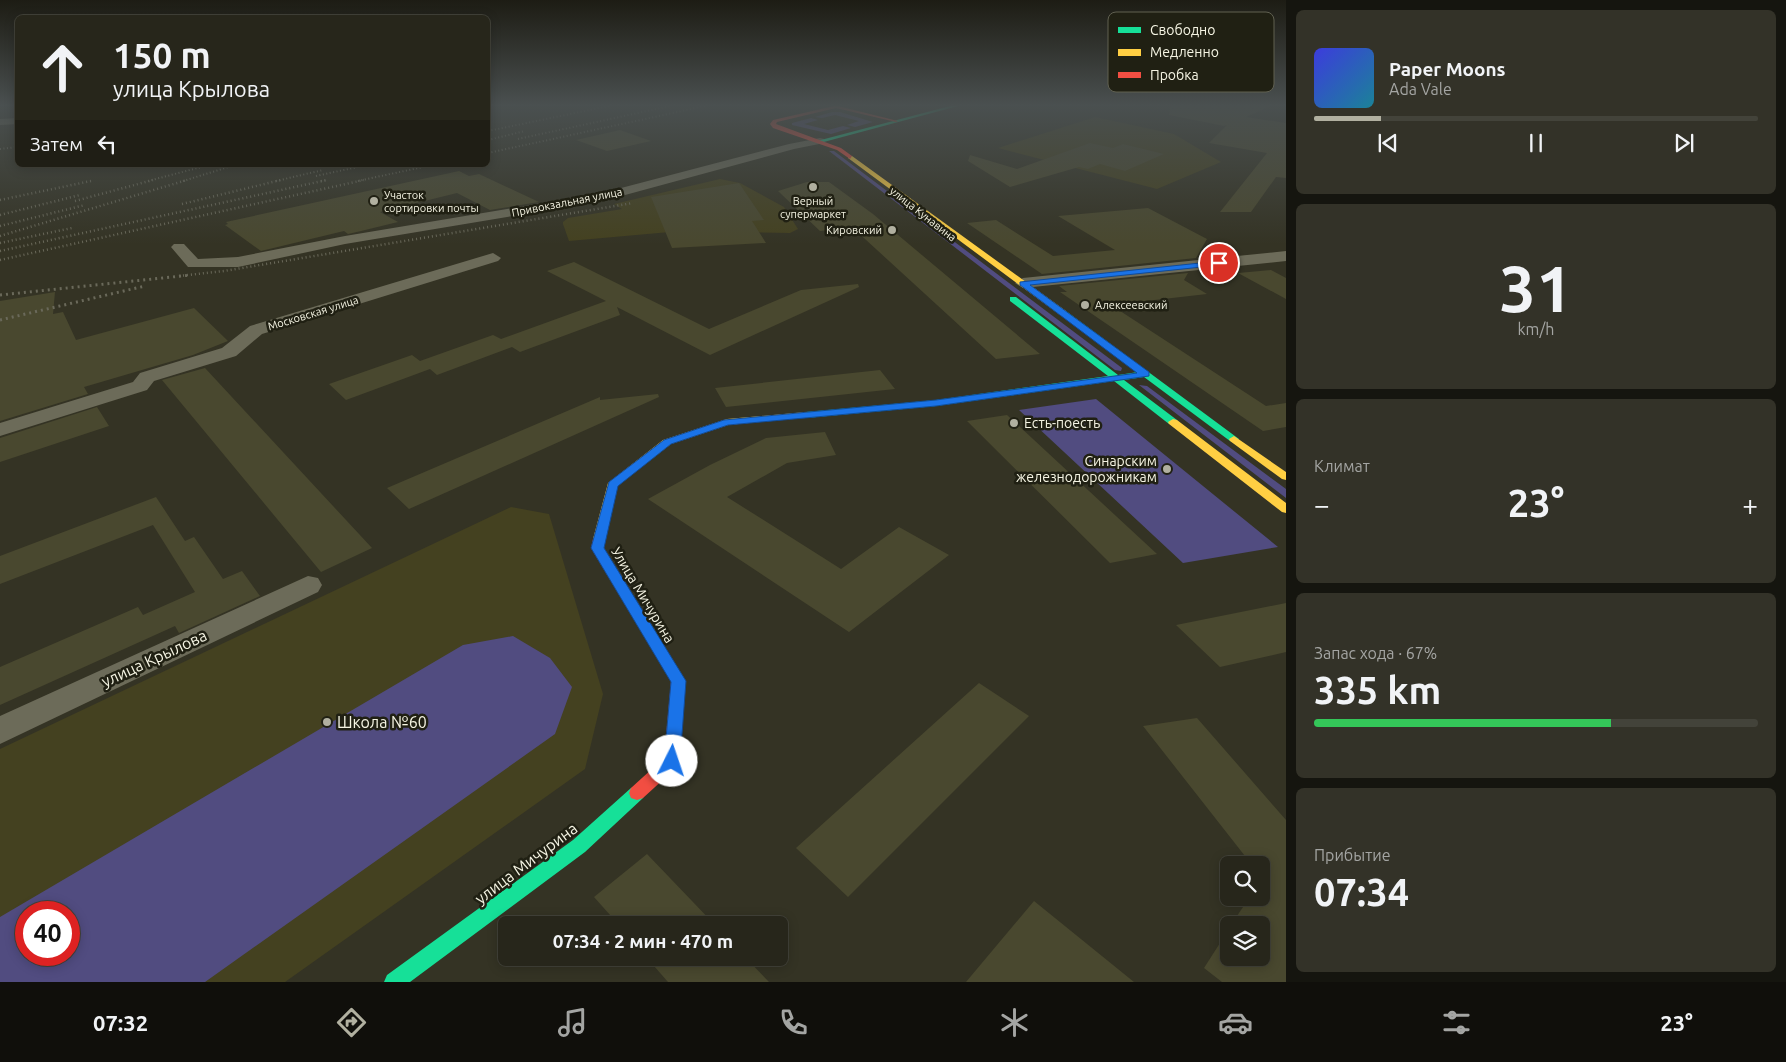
<!DOCTYPE html>
<html lang="ru">
<head>
<meta charset="utf-8">
<style>
  :root { --surface:#27261b; --page:#333228; --text:#f1f3f6; --muted:#a4a5a3; --line:#43433a; --accent:#b1b0a0 }
  body { margin:0; font-family:Ubuntu,sans-serif; background:var(--page); color:var(--text); height:100vh; display:flex; flex-direction:column; font-size:19px; white-space:nowrap }
  * { box-sizing:border-box; margin:0 }
  p { font-size:16px; color:var(--muted) }
  .icon { flex:none; width:28px; height:28px; fill:none; stroke:currentColor; stroke-width:2; stroke-linecap:round; stroke-linejoin:round }
  .map { position:relative; flex:1; overflow:hidden }
  .panel { display:flex; flex-direction:column; gap:10px; padding:10px; background:#15150f; width:500px }
  .panel>* { flex:none }
  .guide { position:absolute; left:15px; top:15px; width:475px; height:152px; border-radius:8px; box-shadow:0 2px 12px #0003,0 0 0 1px var(--line); background:#27261b; color:var(--text); overflow:hidden }
  .fabs { position:absolute; left:1220px; top:856px; display:grid; gap:10px }
  .fabs a { display:grid; place-items:center; width:50px; height:50px; border-radius:8px; background:var(--surface); box-shadow:0 2px 12px #0003,0 0 0 1px var(--line); font-size:25px }
  .speed { position:absolute; left:15px; top:901px; display:flex; gap:10px; font-size:25px; font-weight:700; text-align:center }
  .speed>* { display:grid; place-content:center; width:65px; height:65px; border-radius:50%; background:var(--surface); box-shadow:0 2px 12px #0003,0 0 0 1px var(--line); line-height:1 }
  .speed .limit { border:8px solid #d22; background:#fff; color:#111 }
  .pin { position:absolute; display:grid; place-items:center; width:42px; height:42px; color:#fff; margin:-21px; border:2px solid #fff; border-radius:50%; box-shadow:0 1px 5px #0007 }
  .me { position:absolute; width:55px; margin:-28px; rotate:4deg; stroke-linejoin:round; filter:drop-shadow(0 0 4px #0008) }
  .turn { display:flex; align-items:center; gap:18px; height:105px; padding:0 15px; font-size:22px }
  .turn .icon { width:65px; height:65px; stroke-width:2.5 }
  .turn b { display:block; font-size:35px; line-height:42px }
  .then { display:flex; align-items:center; height:48px; padding:0 15px; background:#0003; gap:10px; font-size:19px }
  .big { font-size:38px; font-weight:600; line-height:1.1 }
  .panel .widget { flex:1; display:flex; flex-direction:column; justify-content:center; gap:8px; min-width:0; padding:0 18px; border-radius:8px; background:var(--page) }
  .panel .dial { align-items:center; gap:0 }
  .dial b { font-size:65px; line-height:1 }
  .song { display:flex; align-items:center; gap:15px }
  .cover { width:60px; height:60px; border-radius:8px; background:linear-gradient(135deg,hsl(240 70% 55%),hsl(190 70% 35%)) }
  .played { height:5px; border-radius:2px; background:linear-gradient(90deg,var(--accent) 15%,var(--line) 15%) }
  .keys { display:flex; justify-content:space-around; direction:ltr }
  .heat { display:flex; justify-content:space-between; align-items:center; font-size:28px; direction:ltr }
  .charge { height:8px; border-radius:4px; background:linear-gradient(90deg,#34c759 67%,var(--line) 0) }
  .trip { position:absolute; left:498px; top:916px; width:290px; height:50px; border-radius:8px; background:var(--surface); box-shadow:0 2px 12px #0003,0 0 0 1px var(--line); font-weight:600; line-height:50px; text-align:center }
  .tab-bar { display:flex; height:80px; justify-content:space-around; align-items:center; background:#100f0b; color:var(--muted) }
  .tab-bar .icon { width:35px; height:35px }
  .tab-bar .current { color:var(--accent) }
  .tab-bar b { font-size:22px; color:var(--text) }
  main { display:flex; flex:1; min-height:0 }
  .map>svg:first-child { display:block }
  .built { fill:#444120; fill-rule:evenodd }
  .green { fill:#514c80; fill-rule:evenodd }
  .building { fill:#49482f }
  .lines { fill:none; stroke-linecap:round; stroke-linejoin:round }
  .street { fill:#6c6b59; fill-rule:evenodd }
  .fast { fill:#16e098; fill-rule:evenodd }
  .slow { fill:#ffcf43; fill-rule:evenodd }
  .jam { fill:#f24e42; fill-rule:evenodd }
  .rail-far2 { stroke:#6a695a; stroke-width:2; stroke-dasharray:1 2.5; stroke-linecap:butt }
  .rail-far1 { stroke:#6a695a; stroke-width:2.5; stroke-dasharray:1 3; stroke-linecap:butt }
  .rail { stroke:#6a695a; stroke-width:3; stroke-dasharray:2 4; stroke-linecap:butt }
  .route { fill:#1a73e8; stroke:#114b97 }
  .poi-dot { fill:#b1b0a0; stroke:#202013; stroke-width:2 }
  .labels { text-anchor:middle; dominant-baseline:central; stroke-width:5; stroke-linejoin:round; paint-order:stroke }
  .far-poi-label { font-size:11px; fill:#f5f4e3; stroke:#202013; text-anchor:start }
  .far-street-label { font-size:11px; fill:#f5f4e3; stroke:#202013 }
  .poi-label { font-size:14px; fill:#f5f4e3; stroke:#202013; text-anchor:start }
  .street-label { font-size:14px; fill:#f5f4e3; stroke:#202013 }
  .near-street-label { font-size:16px; fill:#f5f4e3; stroke:#202013 }
  .near-poi-label { font-size:16px; fill:#f5f4e3; stroke:#202013; text-anchor:start }
  .key { fill:#202013; stroke:#606051; stroke-width:1 }
  .key-label { font-size:14px; fill:#f5f4e3 }
</style>
</head>
<body>
<main>
<div class="map">
<svg width="1286" height="982" viewBox="0 0 1286 982">
  <rect width="100%" height="100%" fill="#343324"/>
  <!-- built -->
  <path class="built" d="M1095,117L1174,134L1221,162L1157,189L998,148Z
    M720,179L740,183L784,207L798,229L790,233L681,231L569,241L563,224V222L568,218L622,209L614,204Z
    M511,507L549,514L603,694L585,769L285,982H0V749ZM26,912H69V955H26Z"/>
  <!-- green -->
  <path class="green" d="M832,112H840L873,122L855,127L847,125L859,121L835,115L822,118L815,117Z
    M811,118L818,120L804,124L828,130L843,126L851,128L831,134L792,125V123Z
    M829,151H834L1122,368L1121,371L1115,370Z
    M1139,385L1147,386L1286,489V498Z
    M1096,399L1278,547L1183,563L1019,410Z
    M513,636L550,658L572,687L555,734L205,982H0V917L463,645ZM26,912H69V955H26Z"/>
  <!-- building -->
  <path class="building" d="M1170,106H1271L1246,117L1286,123V178L1276,177L1251,212H1220L1267,153L1209,143L1227,125L1224,126L1169,115Z
    M620,130L651,141L607,151L576,140Z
    M1090,143L1113,148L1123,144L1164,154L1125,171L1100,164L1088,169L1079,167L1010,187L968,161L970,155L1017,169Z
    M459,171L469,176L479,174L539,202L490,210L457,193L380,212L398,222L361,231L348,234L344,231L261,251L225,225L228,224L226,222Z
    M807,182H829L873,214L1040,354L996,359L853,228L820,231L778,191Z
    M739,183L764,220L752,221L766,243L672,248L651,197Z
    M1148,208L1207,239L1196,258L1042,274L967,223L996,220L1053,256L1115,250L1058,216Z
    M574,262L709,329L801,290L858,284L859,287L710,355L617,307L620,315L520,352L512,347L437,375L430,369L346,400L329,384L412,355L420,361L493,335L501,339L606,301L547,271Z
    M1271,270L1286,278V299L1238,273Z
    M1188,273L1184,280L1207,294L1111,305L1266,406L1286,403V427L1263,431L1060,292H1067L1059,286Z
    M55,292L53,314L63,312L76,340L194,308L228,341L193,355L84,387L88,394L0,421V301Z
    M205,368L372,548L321,572L162,380Z
    M880,370L895,389L726,407L715,388Z
    M658,394L659,397L409,509L387,488L600,397V400Z
    M97,407L109,426L0,462V438Z
    M1007,415L1157,554L1110,563L967,421Z
    M825,432L836,455L787,463L727,497L841,569L899,527L949,555L849,632L648,499L710,465L766,438Z
    M156,497L185,541L194,537L223,579L242,571L260,596L179,633L175,626L0,705V667L138,607L143,615L195,592L153,525L0,584V556Z
    M1286,603V652L1220,667L1176,625Z
    M979,683L1029,716L848,897L796,848Z
    M1197,718L1286,820V982H1222L1204,968L1229,929V958H1261V925H1231L1249,898H1261V865H1252L1143,726Z
    M647,854L715,925H619L594,897Z
    M1034,901L1134,982H966Z
    M647,958H746L769,982H668Z"/>
  <g class="lines">
    <!-- street -->
    <path class="street" d="M18,118V124L0,125V119Z
      M820,138L824,139V143L794,149L603,201L345,244L238,267H188L171,247L174,244H184L198,259L238,257L345,236L602,193L789,144Z
      M1286,251V261L1023,288L1015,283L1023,278Z
      M493,253L501,258L498,261L262,334L236,356L154,381L147,390L0,436V423L133,382L140,373L222,348L250,326Z
      M308,576L318,578L322,585L318,592L0,744V716Z"/>
    <!-- fast -->
    <path class="fast" d="M950,106H958L820,143L817,141Z
      M1010,297H1016L1118,375L1138,372L1059,313L1066,311L1239,439L1234,442L1230,441L1144,377L1124,380L1177,420L1178,422L1177,424H1169L1114,381L936,406L806,418L801,415L806,412L936,400L1108,376L1010,301Z
      M637,786L643,788L645,793L643,798L585,852L410,982H384L387,975L573,840L631,788Z"/>
    <!-- slow -->
    <path class="slow" d="M848,156H852L1066,311V315H1060L848,158Z
      M806,412L811,415L810,417L728,425L671,444L617,486L605,539L599,543L593,539L608,483L663,440L727,419Z
      M1173,419L1177,420L1286,503V513L1282,512L1169,424L1168,422Z
      M1234,436L1286,472V480L1282,479L1230,441L1229,439Z"/>
    <!-- jam -->
    <path class="jam" d="M834,106H838L898,121L896,122L836,108L777,122L776,124L841,148L852,156L850,159L837,150L773,128L770,124L773,120Z
      M599,535L605,539L603,548L685,681L680,761L678,766L643,798L637,800L631,798L629,793L631,788L664,758L671,681L591,548L593,539Z"/>
    <!-- rail-far2 -->
    <path class="rail-far2" d="M488,131L609,106
      M518,139L670,106
      M488,140L525,131
      M0,149L18,147
      M488,153L705,106
      M316,176L367,165
      M148,181L209,165
      M183,181L235,165
      M276,181L323,170
      M321,181L327,180
      M358,181L432,165"/>
    <!-- rail-far1 -->
    <path class="rail-far1" d="M0,200L91,181
      M75,201L153,180
      M182,204L281,180
      M0,215L80,195
      M0,226L85,205
      M0,236L187,180
      M0,243L72,228
      M0,251L327,180
      M0,260L364,180
      M179,276L224,271L633,203"/>
    <!-- rail -->
    <path class="rail" d="M0,295L191,275
      M0,320L145,286"/>
  </g>
  <!-- sky -->
  <linearGradient id="sky" x2="0" y2="1"><stop stop-color="#1d1c14"/><stop offset="0.43" stop-color="#4a5050"/><stop offset="1" stop-color="#4a5050" stop-opacity="0"/></linearGradient>
  <rect width="1286" height="244" fill="url(#sky)"/>
  <!-- route -->
  <path class="route" d="M1219,261H1221V265L1030,285L1149,372V376L936,406L728,425L671,444L618,486L604,548L686,681L680,761L678,766L672,768L666,766L664,761L671,682L591,548L609,482L664,440L724,420L936,400L1137,373L1020,285V282Z"/>
  <!-- markers -->
  <g class="poi-dot">
    <circle cx="813" cy="187" r="5"/>
    <circle cx="374" cy="201" r="5"/>
    <circle cx="892" cy="230" r="5"/>
    <circle cx="1085" cy="305" r="5"/>
    <circle cx="1014" cy="423" r="5"/>
    <circle cx="1167" cy="469" r="5"/>
    <circle cx="327" cy="722" r="5"/>
  </g>
  <g class="labels">
    <!-- far-poi labels -->
    <g class="far-poi-label">
      <text x="384" y="195">Участок<tspan x="384" dy="13">сортировки почты</tspan></text>
      <text x="813" y="201" text-anchor="middle">Верный<tspan x="813" dy="13">супермаркет</tspan></text>
      <text x="882" y="230" text-anchor="end">Кировский</text>
      <text x="1095" y="305">Алексеевский</text>
    </g>
    <!-- far-street labels -->
    <g class="far-street-label">
      <text transform="translate(567 202) rotate(-11)">Привокзальная улица</text>
      <text transform="translate(923 214) rotate(38)">улица Кунавина</text>
      <text transform="translate(313 313) rotate(-17)">Московская улица</text>
    </g>
    <!-- poi labels -->
    <g class="poi-label">
      <text x="1024" y="423">Есть-поесть</text>
      <text x="1157" y="461" text-anchor="end">Синарским<tspan x="1157" dy="16">железнодорожникам</tspan></text>
    </g>
    <!-- street labels -->
    <g class="street-label">
      <text transform="translate(643 595) rotate(59)">Улица Мичурина</text>
    </g>
    <!-- near-street labels -->
    <g class="near-street-label">
      <text transform="translate(154 658) rotate(-25)">улица Крылова</text>
      <text transform="translate(526 863) rotate(-37)">улица Мичурина</text>
    </g>
    <!-- near-poi labels -->
    <g class="near-poi-label">
      <text x="337" y="722">Школа №60</text>
    </g>
  </g>
  <!-- legend -->
  <rect x="1108" y="12" width="166" height="80" rx="8" class="key"/>
  <rect x="1118" y="27" width="23" height="6" fill="#16e098"/>
  <rect x="1118" y="49" width="23" height="7" fill="#ffcf43"/>
  <rect x="1118" y="72" width="23" height="6" fill="#f24e42"/>
  <g class="key-label">
    <text x="1150" y="35">Свободно</text>
    <text x="1150" y="57">Медленно</text>
    <text x="1150" y="80">Пробка</text>
  </g>
</svg>
<div class="fabs">
<a><svg class="icon" aria-label="search" viewBox="0 0 24 24"><circle cx="10" cy="10" r="6"/><path d="M15 15l6 6"/></svg></a>
<a><svg class="icon" aria-label="layers" viewBox="0 0 24 24"><path d="M12 4l9 5-9 5-9-5zM3 14l9 5 9-5"/></svg></a>
</div>
<div class="speed"><div class="limit">40</div></div>
<div class="pin" style="left:1219px;top:263px;background:#d93025"><svg class="icon" aria-label="arrive" viewBox="0 0 24 24"><path d="M6 21V4h12l-3 4 3 4H6"/></svg></div>
<svg class="me" style="left:672px;top:761px" viewBox="-20 -20 40 40"><circle r="19" fill="#fff"/><path d="M0-13L10 11 0 6-10 11z" fill="#1a73e8"/></svg>
<div class="trip">07:34 · 2 мин · 470 m</div>
<div class="guide">
<div class="turn"><svg class="icon" aria-label="ahead" viewBox="0 0 24 24"><path d="M12 20V5M6 11l6-6 6 6"/></svg><div><b>150 m</b>улица Крылова</div></div>
<div class="then">Затем<svg class="icon" aria-label="left" viewBox="0 0 24 24"><path d="M17 20v-9H6M10 6l-5 5 5 5"/></svg></div>
</div>
</div>
<section class="panel">
<div class="widget">
<div class="song"><i class="cover"></i><div><b>Paper Moons</b><p>Ada Vale</p></div></div>
<div class="played"></div>
<div class="keys"><svg class="icon" aria-label="previous" viewBox="0 0 24 24"><path d="M18 5L8 12l10 7zM5 5v14"/></svg><svg class="icon" aria-label="pause" viewBox="0 0 24 24"><path d="M8 5v14M16 5v14"/></svg><svg class="icon" aria-label="next" viewBox="0 0 24 24"><path d="M6 5l10 7-10 7zM19 5v14"/></svg></div>
</div>
<div class="widget dial"><b>31</b><p>km/h</p></div>
<div class="widget"><p>Климат</p>
<div class="heat"><a>−</a><b class="big">23°</b><a>+</a></div>
</div>
<div class="widget"><p>Запас хода · 67%</p><b class="big">335 km</b><div class="charge"></div></div>
<div class="widget"><p>Прибытие</p><b class="big">07:34</b></div>
</section>
</main>
<nav class="tab-bar">
<b>07:32</b>
<svg class="icon current" aria-label="directions" viewBox="0 0 24 24"><path d="M12 3l9 9-9 9-9-9zM9 14v-3h6M13 9l2 2-2 2"/></svg>
<svg class="icon" aria-label="music" viewBox="0 0 24 24"><path d="M9 18V5l10-2v13"/><circle cx="6" cy="18" r="3"/><circle cx="16" cy="16" r="3"/></svg>
<svg class="icon" aria-label="phone" viewBox="0 0 24 24"><path d="M5 4h4l2 5-3 2q2 4 5 5l2-3 5 2v4C11 20 4 13 5 4z"/></svg>
<svg class="icon" aria-label="climate" viewBox="0 0 24 24"><path d="M12 3v18M4 7l16 10M4 17L20 7"/></svg>
<svg class="icon" aria-label="car" viewBox="0 0 24 24"><path d="M5 17H2v-5l4-1 3-4h7l3 4 3 1v5h-3M9 17h6M6 11h13"/><circle cx="7" cy="17" r="2"/><circle cx="17" cy="17" r="2"/></svg>
<svg class="icon" aria-label="filters" viewBox="0 0 24 24"><path d="M4 7h16M4 17h16"/><circle cx="9" cy="7" r="2"/><circle cx="15" cy="17" r="2"/></svg>
<b>23°</b>
</nav>
</body>
</html>
